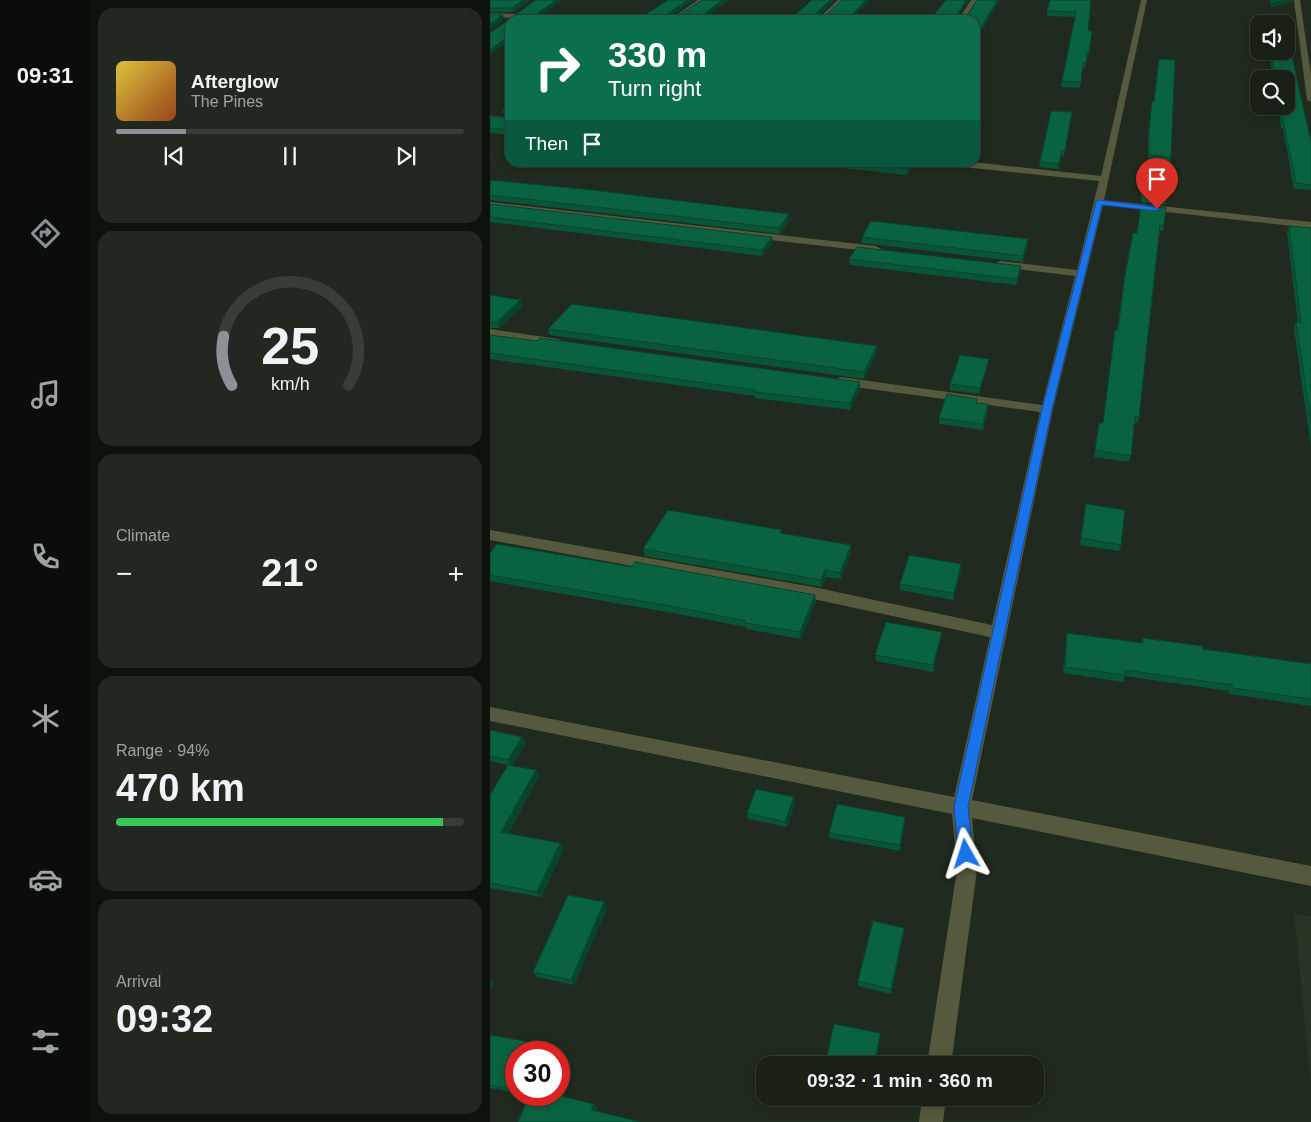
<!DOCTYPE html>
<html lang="en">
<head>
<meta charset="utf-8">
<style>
  :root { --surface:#192016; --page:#22281f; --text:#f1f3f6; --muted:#9fa3a1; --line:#373e35; --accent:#8c9099 }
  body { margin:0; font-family:Helvetica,sans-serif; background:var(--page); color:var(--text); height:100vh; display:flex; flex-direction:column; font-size:19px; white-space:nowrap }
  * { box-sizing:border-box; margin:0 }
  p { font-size:16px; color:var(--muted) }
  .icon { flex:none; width:28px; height:28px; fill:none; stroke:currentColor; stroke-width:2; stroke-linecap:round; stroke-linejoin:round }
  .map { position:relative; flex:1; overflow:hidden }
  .panel { display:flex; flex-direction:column; gap:8px; padding:8px; background:#0e120c; width:400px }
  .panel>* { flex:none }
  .top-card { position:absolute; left:15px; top:15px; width:475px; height:152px; border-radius:15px; box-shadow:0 2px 12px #0003,0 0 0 1px var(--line); background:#0b6e4f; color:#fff; overflow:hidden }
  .buttons { position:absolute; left:760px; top:15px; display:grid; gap:10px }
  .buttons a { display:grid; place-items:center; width:45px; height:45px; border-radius:10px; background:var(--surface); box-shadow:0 2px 12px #0003,0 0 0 1px var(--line); font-size:25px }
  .speed { position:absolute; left:15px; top:1041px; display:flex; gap:10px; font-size:25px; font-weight:700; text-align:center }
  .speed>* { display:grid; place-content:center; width:65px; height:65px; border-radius:50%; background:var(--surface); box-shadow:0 2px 12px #0003,0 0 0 1px var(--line); line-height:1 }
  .speed .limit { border:8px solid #d22; background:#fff; color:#111 }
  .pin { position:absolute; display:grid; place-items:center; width:42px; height:42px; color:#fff; margin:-51px -21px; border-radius:50% 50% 50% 0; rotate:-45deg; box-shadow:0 0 5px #0007 }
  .pin .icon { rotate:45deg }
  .me { position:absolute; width:55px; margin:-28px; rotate:354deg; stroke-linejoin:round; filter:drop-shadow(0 0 4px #0008) }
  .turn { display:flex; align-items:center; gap:18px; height:105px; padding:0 20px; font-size:22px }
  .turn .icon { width:65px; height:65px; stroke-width:2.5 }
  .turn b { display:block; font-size:35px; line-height:42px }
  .then { display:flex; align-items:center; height:48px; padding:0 20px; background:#0003; gap:10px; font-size:19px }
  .big { font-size:38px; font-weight:700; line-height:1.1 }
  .panel .widget { flex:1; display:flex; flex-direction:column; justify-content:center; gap:8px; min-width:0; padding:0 18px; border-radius:15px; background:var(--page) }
  .panel .dial { align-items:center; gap:0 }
  .dial svg { height:130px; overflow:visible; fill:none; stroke:var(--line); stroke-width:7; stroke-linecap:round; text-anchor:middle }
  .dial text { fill:var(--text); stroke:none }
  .song { display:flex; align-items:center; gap:15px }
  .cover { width:60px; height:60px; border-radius:8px; background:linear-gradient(135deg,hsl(50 70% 55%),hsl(20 70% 35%)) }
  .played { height:5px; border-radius:2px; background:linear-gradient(90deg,var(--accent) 20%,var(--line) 20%) }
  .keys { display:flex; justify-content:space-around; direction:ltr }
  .heat { display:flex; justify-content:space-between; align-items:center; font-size:28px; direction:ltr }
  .charge { height:8px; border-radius:4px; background:linear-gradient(90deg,#34c759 94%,var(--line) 0) }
  .trip { position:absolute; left:266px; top:1056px; width:288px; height:50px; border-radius:15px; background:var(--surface); box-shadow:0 2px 12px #0003,0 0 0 1px var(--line); font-weight:700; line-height:50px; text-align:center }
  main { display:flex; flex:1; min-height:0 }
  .menu { display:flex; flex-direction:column; width:90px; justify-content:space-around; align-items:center; background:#0a0d09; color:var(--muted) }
  .menu .icon { width:35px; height:35px }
  .menu .active { color:var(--accent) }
  .menu b { font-size:22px; color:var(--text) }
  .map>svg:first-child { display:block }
  .built { fill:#283525 }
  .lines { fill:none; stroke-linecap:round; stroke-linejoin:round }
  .minor { fill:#555a3e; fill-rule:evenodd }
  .wall { fill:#085537 }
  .shaded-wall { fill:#06452d }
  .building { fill:#096340; stroke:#06452d }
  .route { fill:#1a73e8; stroke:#114b97 }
</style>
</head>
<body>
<main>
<nav class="menu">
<b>09:31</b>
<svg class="icon active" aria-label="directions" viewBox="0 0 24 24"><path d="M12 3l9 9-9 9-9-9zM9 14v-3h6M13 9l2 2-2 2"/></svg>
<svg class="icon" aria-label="music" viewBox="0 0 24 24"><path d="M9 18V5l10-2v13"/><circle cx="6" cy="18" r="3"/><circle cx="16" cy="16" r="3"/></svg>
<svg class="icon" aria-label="phone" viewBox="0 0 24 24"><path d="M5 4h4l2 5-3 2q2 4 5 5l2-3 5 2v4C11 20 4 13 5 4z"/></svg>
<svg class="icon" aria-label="climate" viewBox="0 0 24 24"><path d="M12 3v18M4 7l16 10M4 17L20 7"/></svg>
<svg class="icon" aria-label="car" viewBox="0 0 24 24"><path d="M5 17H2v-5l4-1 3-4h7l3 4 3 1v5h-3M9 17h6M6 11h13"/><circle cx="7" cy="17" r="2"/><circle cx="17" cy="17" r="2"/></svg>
<svg class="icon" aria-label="filters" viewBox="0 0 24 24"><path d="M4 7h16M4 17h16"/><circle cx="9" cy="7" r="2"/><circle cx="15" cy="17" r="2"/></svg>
</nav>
<section class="panel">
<div class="widget">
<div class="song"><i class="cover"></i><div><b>Afterglow</b><p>The Pines</p></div></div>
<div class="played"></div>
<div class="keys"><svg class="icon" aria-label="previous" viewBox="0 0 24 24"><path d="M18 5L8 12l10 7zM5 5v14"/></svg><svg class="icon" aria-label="pause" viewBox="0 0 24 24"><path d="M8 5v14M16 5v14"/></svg><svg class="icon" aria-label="next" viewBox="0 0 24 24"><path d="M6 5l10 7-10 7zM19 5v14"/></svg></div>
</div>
<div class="widget dial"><svg viewBox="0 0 100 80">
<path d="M14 69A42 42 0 1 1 86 69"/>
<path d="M14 69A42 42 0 0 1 9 39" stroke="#8c9099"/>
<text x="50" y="56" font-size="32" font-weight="700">25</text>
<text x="50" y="72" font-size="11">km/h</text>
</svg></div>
<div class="widget"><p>Climate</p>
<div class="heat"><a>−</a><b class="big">21°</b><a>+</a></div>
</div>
<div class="widget"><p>Range · 94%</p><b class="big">470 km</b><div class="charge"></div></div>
<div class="widget"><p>Arrival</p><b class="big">09:32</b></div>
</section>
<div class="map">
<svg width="821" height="1122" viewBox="0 0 821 1122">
  <rect width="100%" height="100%" fill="#212a1e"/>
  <!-- built -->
  <path class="built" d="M804,914L821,917V1086Z"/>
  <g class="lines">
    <!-- minor -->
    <path class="minor" d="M208,0H215L186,20H179Z
      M348,0H354L333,20H327Z
      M481,0H487L474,20H468Z
      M651,0H657L614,200L821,222V228L613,205L563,409L482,800L821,866V886L482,818L487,870L461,1065H437L467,870L462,814L0,721V707L464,797L500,637L328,600L0,540V530L328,588L502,625L550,412L350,385L344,381L350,377L552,405L585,276L510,267L505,264L510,261L587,270L609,181L453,165L449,162H482L611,176Z
      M804,0H810L821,75V102L817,100Z
      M0,13L26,14L29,16L26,18L0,17Z
      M0,116L20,117V121L0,120Z
      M0,202L386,246L391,249L386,252L0,208Z
      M0,329L68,339L74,342L68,345L0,335Z
      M432,1098H456L453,1122H429Z"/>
  </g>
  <!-- wall -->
  <path class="wall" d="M0,0H40L23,12H0Z
    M601,0L598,31H602L598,58H596L595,68H593L590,88L571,87L585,17L557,16V11Z
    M780,0H803L802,2L781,7Z
    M779,51H796L821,142V190L804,189L793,128H791L788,106H796V79H783Z
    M669,59L681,157L680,162L658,161V137L661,107L664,102Z
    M20,105V135L0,133V118L20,117V116L14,115L12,110Z
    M582,112L574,156L571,155L568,169L549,167L550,162Z
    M343,162H424L417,175L343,167Z
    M653,176L676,199L675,205L651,202L652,182Z
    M0,180L300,219L290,234L0,200Z
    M0,204L283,243L272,256L0,222Z
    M651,205L674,225L673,231H670L649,417L647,423H644L641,456L639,462L604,457L608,429L613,423L624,336L625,330H627L634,281L647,233Z
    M799,226L821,228V447L804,329L806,322L808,323L797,232Z
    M372,237L538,239V245L533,262L372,243Z
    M359,259L530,272L526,285L360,265Z
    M0,295L30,300L32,306L9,328H0Z
    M58,329L387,352L374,379L60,335Z
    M0,335L370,389L360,410L265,398V396L0,359Z
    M498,365L489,394L460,390V384Z
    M498,404V411L493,430L449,424V418Z
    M596,504L631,545L629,551L590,545Z
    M292,534L361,552L351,579L336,577L332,587L155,556L153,549Z
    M0,553L326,601L311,639L257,629L256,627L188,614L0,581Z
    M471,571L463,600L410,590V584Z
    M577,633L651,643L653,638L713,649L821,664V706L739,694V691L635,676L633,682L573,673L576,639Z
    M451,638L443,672L386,661L385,655Z
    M0,730L32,737L36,743L22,766L0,761Z
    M49,776L18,834L70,843L74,849L51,897L0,888V795Z
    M304,797L305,803L297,827L258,819L257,813Z
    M415,823L410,851L340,838L339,833Z
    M114,902L117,908L84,985L47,977L43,972Z
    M414,928V933L401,994L368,986V981Z
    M0,1035L56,1045L60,1049L26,1052V1093L0,1088Z"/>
  <!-- shaded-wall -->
  <path class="shaded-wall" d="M33,0H40L23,12L22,8Z
    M66,0H72L46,20H39Z
    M198,0H205L178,18L177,17V14Z
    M233,0H239L212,20H206Z
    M341,0H345L326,19L325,14Z
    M376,0H380L361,20H357Z
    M476,0H479L466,19L467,15Z
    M508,0H510L497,22L485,45V41L497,17Z
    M796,0H803L802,2L781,7L782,3Z
    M13,15L14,20L0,30V24Z
    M20,35V40L0,55V50Z
    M421,162H424L417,175V169Z
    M299,214L300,219L290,234L289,228Z
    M282,237L283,243L272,256V250Z
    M538,239V245L533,262V256Z
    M531,266L530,272L526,285L527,279Z
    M30,300L32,306L9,328L7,322Z
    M387,346V352L374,379V372Z
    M499,359L498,365L489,394L490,388Z
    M370,382V389L360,410V403Z
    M498,404V411L493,430V424Z
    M361,545V552L351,579L350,573Z
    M471,564V571L463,600L464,593Z
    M335,570L336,577L332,587L331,580Z
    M325,595L326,601L311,639L310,632Z
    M452,632L451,638L443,672V665Z
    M32,737L36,743L22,766L18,760Z
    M46,770L49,776L15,838L11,832Z
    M304,797L305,803L297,827L295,822Z
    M415,817V823L410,851V845Z
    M70,843L74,849L51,897L47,892Z
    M114,902L117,908L84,985L81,980Z
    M414,928V933L401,994V989Z
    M0,979L4,983L0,991Z
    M390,1033V1037L386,1065H385Z
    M56,1045L60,1049L59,1052H53Z
    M104,1104L108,1107L105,1114L101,1110Z"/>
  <!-- building -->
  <path class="building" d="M0,0H33L22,8H0Z
    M46,0H66L39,20H20V35L0,50V33Z
    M178,0H198L177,14V17H186L212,0H233L206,20H147Z
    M322,0H341L325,14V17H334L352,0H376L357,20H299Z
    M456,0H476L467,15V17H476L487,0H508L497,17L485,41V20H440Z
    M560,0H601L598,31H602L599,52H597L596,63L593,62L591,82L572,81L586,12L557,11Z
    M782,0H796L782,3Z
    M0,14L13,15L0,24Z
    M796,34H797L821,142V185L806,183L794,123H793L790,106H796V79H785L781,51H796Z
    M669,59L685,60L681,157L659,155V132L662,102H664Z
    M20,105V130L0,128V118L1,117H20V111L12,110Z
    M561,111L582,112L575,150H572L569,164L550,162Z
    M348,162H421L417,169Z
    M653,176L676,178V199L652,196Z
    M0,180L102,190L299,214L289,228L0,195Z
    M0,204L282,237L272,250L0,217Z
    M651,205L676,208L674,225H670L649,417L645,416L641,456L605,450L609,423H613L625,330H628L635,275L643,233H647Z
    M381,221L538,239L533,256L372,237Z
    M799,226L821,228V421L806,322L811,323Z
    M367,247L531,266L527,279L359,259Z
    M0,295L30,300L7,322H0Z
    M82,304L387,346L374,372L58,329Z
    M0,335L47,341L50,338L370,382L360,403L264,392L265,390L0,353Z
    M470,355L499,359L490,388L460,384Z
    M457,394L487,399L486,403L498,404L493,424L449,418Z
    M596,504L635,510L631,545L591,538Z
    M178,510L292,530L290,533L361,545L350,573L335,570L331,580L153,549Z
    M7,544L142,567L145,562L325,595L310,632L255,623L256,621L186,607L0,575V553Z
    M419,555L471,564L464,593L410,584Z
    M396,622L452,632L443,665L385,655Z
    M577,633L653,643V638L712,646L713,649L821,664V699L742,688V685L635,670V675L575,667Z
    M0,730L32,737L18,760L0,756Z
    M18,765L46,770L11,832L70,843L47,892L0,883V795Z
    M266,789L304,797L295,822L257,813Z
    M347,804L415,817L410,845L339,833Z
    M78,895L114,902L81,980L43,972Z
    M383,921L414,928L401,989L368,981Z
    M344,1024L390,1033L385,1065H335Z
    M0,1035L56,1045L53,1052H26V1090L0,1085Z
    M39,1095H67L104,1104L101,1110L151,1122H28Z"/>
  <!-- route -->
  <path class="route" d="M609,200L667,207L670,209L667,211L612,205L562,409L478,807L483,854L481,859L476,861L470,859L468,854L464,807L552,409L606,202Z"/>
</svg>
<div class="buttons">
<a><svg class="icon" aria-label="sound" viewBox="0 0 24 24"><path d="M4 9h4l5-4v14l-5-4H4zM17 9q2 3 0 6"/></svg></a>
<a><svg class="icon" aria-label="search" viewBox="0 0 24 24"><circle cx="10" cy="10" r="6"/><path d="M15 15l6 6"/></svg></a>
</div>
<div class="speed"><div class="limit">30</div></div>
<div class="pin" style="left:667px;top:209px;background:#d93025"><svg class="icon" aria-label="arrive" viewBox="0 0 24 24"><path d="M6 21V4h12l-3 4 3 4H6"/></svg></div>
<svg class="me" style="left:476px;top:854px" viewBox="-20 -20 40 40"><path d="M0-17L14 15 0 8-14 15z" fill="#1a73e8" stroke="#fff" stroke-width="4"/></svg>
<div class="trip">09:32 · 1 min · 360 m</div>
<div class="top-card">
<div class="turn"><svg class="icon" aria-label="right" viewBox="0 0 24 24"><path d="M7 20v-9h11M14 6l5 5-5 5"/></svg><div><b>330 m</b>Turn right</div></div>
<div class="then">Then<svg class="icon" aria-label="arrive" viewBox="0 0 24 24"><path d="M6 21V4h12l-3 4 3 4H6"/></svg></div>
</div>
</div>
</main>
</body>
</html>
